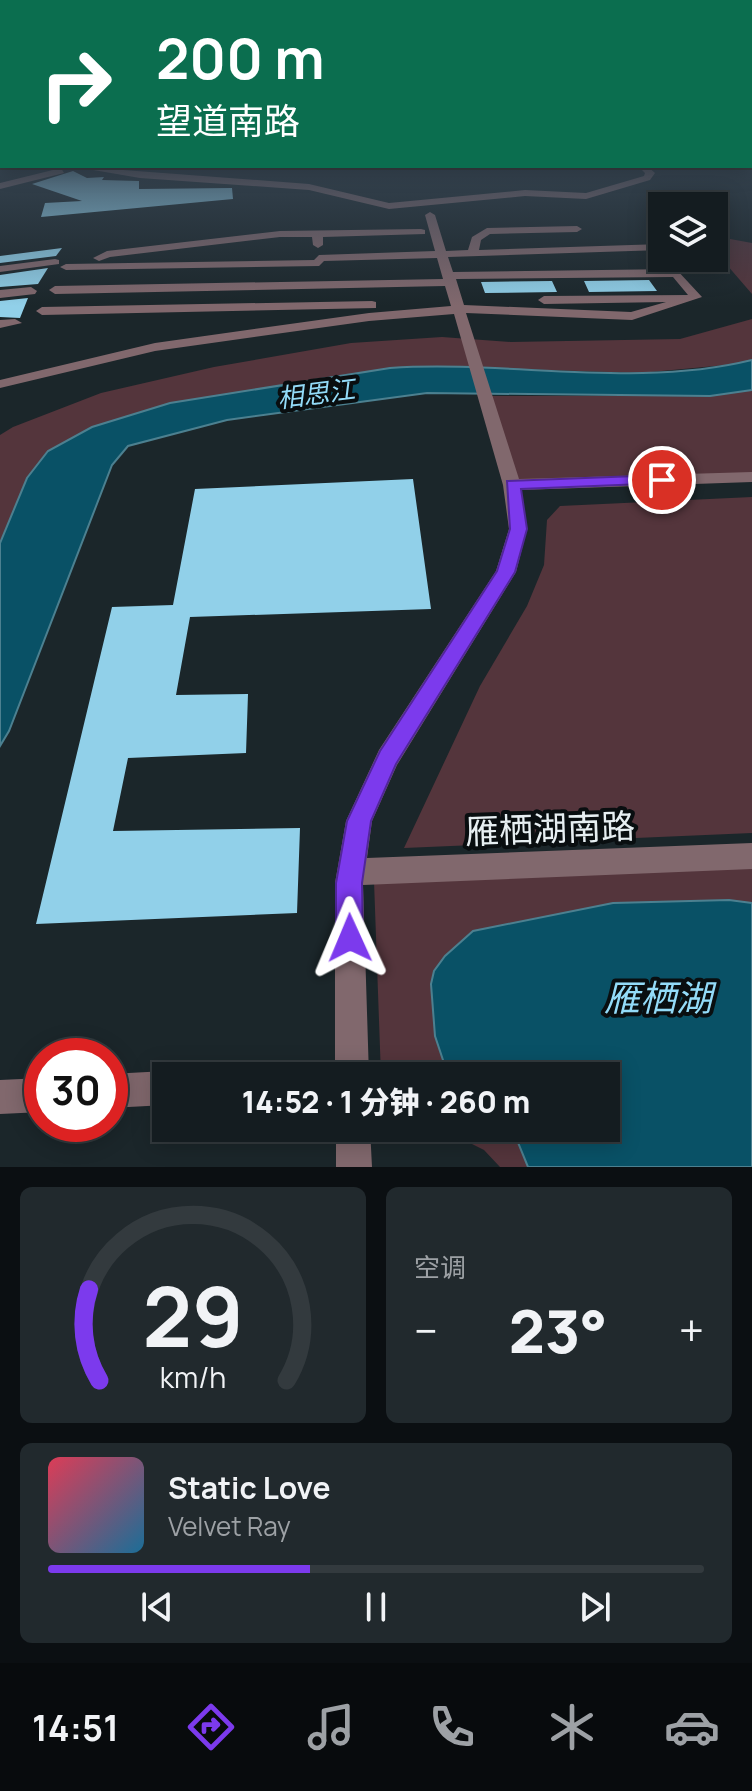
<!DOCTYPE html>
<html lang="zh">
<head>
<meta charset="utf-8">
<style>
  :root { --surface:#141c20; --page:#21292d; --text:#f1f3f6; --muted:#9da1a5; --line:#333a3e; --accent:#7c3aed }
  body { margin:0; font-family:Manrope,"Noto Sans SC",sans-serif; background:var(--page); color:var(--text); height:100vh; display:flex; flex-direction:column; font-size:30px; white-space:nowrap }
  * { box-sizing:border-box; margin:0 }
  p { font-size:26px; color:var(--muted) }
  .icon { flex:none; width:44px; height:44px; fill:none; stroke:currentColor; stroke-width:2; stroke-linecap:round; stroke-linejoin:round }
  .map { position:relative; height:1167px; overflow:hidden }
  .side { display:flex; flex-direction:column; gap:20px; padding:20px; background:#0b0f12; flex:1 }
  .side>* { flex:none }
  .top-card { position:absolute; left:0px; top:0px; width:752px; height:168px; box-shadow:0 4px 20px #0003,0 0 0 2px var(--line); background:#0b6e4f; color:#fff; overflow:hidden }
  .buttons { position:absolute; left:648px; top:192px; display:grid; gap:16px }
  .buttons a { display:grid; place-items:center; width:80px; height:80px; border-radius:0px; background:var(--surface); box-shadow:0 4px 20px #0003,0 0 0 2px var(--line); font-size:40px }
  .speed { position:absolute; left:24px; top:1038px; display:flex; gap:16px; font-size:40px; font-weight:700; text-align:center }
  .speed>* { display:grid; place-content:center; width:104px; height:104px; border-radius:50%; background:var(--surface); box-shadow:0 4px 20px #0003,0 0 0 2px var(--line); line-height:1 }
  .speed .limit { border:12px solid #d22; background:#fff; color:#111 }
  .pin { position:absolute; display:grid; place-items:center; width:68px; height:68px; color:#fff; margin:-34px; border:4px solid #fff; border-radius:50%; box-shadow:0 2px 8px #0007 }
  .me { position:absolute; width:88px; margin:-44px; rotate:359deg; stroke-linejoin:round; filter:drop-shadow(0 0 6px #0008) }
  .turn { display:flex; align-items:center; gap:28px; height:168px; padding:0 24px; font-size:36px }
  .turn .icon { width:104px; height:104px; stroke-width:2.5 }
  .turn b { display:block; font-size:56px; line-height:68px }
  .big { font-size:60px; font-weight:800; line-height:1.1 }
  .side .widget { flex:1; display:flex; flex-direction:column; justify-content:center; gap:12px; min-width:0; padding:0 28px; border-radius:12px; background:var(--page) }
  .side .dial { align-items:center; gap:0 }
  .dial svg { height:208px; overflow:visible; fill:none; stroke:var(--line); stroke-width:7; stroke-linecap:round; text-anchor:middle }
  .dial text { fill:var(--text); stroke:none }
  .song { display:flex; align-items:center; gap:24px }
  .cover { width:96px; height:96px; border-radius:12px; background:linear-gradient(135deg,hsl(350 70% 55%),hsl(200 70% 35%)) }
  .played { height:8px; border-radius:4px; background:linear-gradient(90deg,var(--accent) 40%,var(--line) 40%) }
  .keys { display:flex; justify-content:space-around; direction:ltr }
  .heat { display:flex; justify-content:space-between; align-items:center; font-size:44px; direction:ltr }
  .side .tiles { flex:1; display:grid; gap:20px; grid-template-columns:1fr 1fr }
  .widget:last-child { grid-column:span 2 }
  .trip { position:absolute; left:152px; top:1062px; width:468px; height:80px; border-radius:0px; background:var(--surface); box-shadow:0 4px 20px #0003,0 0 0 2px var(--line); font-weight:800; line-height:80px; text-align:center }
  .dock { display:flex; height:128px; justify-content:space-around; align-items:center; background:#080b0d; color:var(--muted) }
  .dock .icon { width:56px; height:56px }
  .dock .active { color:var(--accent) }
  .dock b { font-size:36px; color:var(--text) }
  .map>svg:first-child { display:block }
  .green { fill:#54353c }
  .water { fill:#095166; stroke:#4c8090; stroke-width:2 }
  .building { fill:#91d0e9 }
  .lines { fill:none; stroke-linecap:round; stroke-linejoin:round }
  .minor { fill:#81686d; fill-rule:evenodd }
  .route { fill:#7c3aed; stroke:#51269a; stroke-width:2 }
  .labels { text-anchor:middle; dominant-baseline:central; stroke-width:8; stroke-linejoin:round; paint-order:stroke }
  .far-water-label { font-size:26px; font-style:italic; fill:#93dbf8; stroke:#090e10 }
  .near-street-label { font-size:34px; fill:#e7eff2; stroke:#090e10 }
  .near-water-label { font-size:36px; font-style:italic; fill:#93dbf8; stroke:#090e10 }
</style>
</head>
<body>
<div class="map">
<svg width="752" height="1167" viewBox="0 0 752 1167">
  <rect width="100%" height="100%" fill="#1b262a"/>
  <!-- green -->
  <path class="green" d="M714,236L752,243V294L714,250Z
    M752,319V360L737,364L640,373L426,366L390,368L170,403L92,427L27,478L0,543V435L13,427L101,393L214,367L351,343L442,337L511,342L680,339Z
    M752,390V477L512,485L485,396H710Z
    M752,497V833L404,848L480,686L527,606L544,565L547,520L560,506Z
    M752,868V903L729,900L613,903L473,931L434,971L443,1060L455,1076H381L374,881Z
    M440,1128H507L515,1135L528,1167H500L484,1150Z"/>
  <!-- water -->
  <path class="water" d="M752,360V390L710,396L427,393L227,420L128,446L112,465L9,731L0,746V543L27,478L48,451L92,427L170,403L390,368C510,360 634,389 752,360Z
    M729,900L752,903V1167H528L515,1135L507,1128H606V1076H455L443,1060L435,1036L431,984L434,971L445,956L473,931L613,903Z"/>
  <!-- building -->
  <path class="building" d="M73,171L87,178L104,177L102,180L139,181V189L232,188L233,199L41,217L45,203L82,201L32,184Z
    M62,248L56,256L0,263V256Z
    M48,268L38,284L0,287V275Z
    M649,280L657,291L589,292L584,281Z
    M552,281L557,292L485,293L481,282Z
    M28,298L20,318L0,317V301Z
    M413,479L431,609L190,617L176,695L248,694L246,753L128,758L113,831L300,828L297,913L36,924L112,607L173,605L195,489Z"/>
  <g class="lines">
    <!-- minor -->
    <path class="minor" d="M0,145H2V151H0Z
      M70,166L309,184L389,203L525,190L586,193L644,176L645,173L638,166H647L655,173L650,180L586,199L525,196L389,209L309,190L140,178Z
      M61,168L64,173L0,189V183Z
      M430,212L435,215L446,251L468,250L472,237L487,228L577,226L582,229L577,232L490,234L481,240L479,250L662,244V250L448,257L453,272L676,269L702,297L632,320L466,313L519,479L752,472V482L521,490L527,529L516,572L397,765L372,821L367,858L752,843V869L363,885L369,1076H335V883L346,821L379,750L496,571L509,529L503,485L454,314L369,321L155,351L0,388V380L155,343L369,313L451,306L445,286L55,294L49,290L55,286L443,279L437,258L324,261L319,266L66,270L60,267L66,264L314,260L319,255L435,251L425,215ZM673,277L688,295L544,296L538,300L544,304L666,302L631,312L464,305L456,279Z
      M421,229L425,230V234L323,237V245L318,248L313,245L312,237H280L110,257L99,261L93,258L107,251L280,231Z
      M55,259L59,260V264L0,272V266Z
      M31,287L37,291L35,294L0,298V290Z
      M372,301L376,302V308L42,315L36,311L42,307Z
      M0,320L15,319L22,323L0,328Z
      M166,1071L177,1076H166V1105L110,1108V1074Z
      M42,1078V1112L0,1114V1080Z
      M336,1128H370L372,1167H336Z"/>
  </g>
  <!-- sky -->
  <linearGradient id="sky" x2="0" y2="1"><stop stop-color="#0f1517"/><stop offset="0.46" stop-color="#394755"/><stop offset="1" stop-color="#394755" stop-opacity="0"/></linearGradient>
  <rect width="752" height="306" fill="url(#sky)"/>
  <!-- route -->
  <path class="route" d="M662,475L668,477V483L521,489L527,529L515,572L396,764L371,821L362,883L363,938L359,948L350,952L340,948L336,938V883L347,821L380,751L497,571L510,529L507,481Z"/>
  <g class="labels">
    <!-- far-water labels -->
    <g class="far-water-label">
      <text transform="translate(316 393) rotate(-7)">相思江</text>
    </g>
    <!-- near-street labels -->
    <g class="near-street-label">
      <text transform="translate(550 828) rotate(-2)">雁栖湖南路</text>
    </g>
    <!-- near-water labels -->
    <g class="near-water-label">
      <text x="658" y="997">雁栖湖</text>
    </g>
  </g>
</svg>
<div class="buttons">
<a><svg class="icon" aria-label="layers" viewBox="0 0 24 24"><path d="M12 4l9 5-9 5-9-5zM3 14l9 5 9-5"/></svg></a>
</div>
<div class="speed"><div class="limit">30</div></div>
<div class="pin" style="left:662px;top:480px;background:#d93025"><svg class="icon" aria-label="arrive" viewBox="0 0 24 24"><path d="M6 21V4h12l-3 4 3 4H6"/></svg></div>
<svg class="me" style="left:350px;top:938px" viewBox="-20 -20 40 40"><path d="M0-17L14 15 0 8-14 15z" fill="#7c3aed" stroke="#fff" stroke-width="4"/></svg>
<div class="trip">14:52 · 1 分钟 · 260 m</div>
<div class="top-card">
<div class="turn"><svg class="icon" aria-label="right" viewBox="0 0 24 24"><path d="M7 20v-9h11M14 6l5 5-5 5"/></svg><div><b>200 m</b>望道南路</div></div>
</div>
</div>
<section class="side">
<div class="tiles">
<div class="widget dial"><svg viewBox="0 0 100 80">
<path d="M14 69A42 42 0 1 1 86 69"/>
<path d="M14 69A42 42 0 0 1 10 34" stroke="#7c3aed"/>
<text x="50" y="56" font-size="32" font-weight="700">29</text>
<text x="50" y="72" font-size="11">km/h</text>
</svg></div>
<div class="widget"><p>空调</p>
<div class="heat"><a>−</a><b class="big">23°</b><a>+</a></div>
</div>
<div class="widget">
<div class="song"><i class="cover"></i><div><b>Static Love</b><p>Velvet Ray</p></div></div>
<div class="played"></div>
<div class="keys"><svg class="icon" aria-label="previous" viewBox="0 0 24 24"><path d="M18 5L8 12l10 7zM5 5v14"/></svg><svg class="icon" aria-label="pause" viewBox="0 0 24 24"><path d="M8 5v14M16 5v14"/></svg><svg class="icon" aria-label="next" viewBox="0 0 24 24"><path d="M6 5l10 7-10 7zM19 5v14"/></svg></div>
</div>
</div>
</section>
<nav class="dock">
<b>14:51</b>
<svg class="icon active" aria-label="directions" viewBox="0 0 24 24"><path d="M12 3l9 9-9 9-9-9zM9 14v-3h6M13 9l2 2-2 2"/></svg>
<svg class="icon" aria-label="music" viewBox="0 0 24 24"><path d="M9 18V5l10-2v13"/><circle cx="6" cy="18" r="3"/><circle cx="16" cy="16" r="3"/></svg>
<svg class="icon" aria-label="phone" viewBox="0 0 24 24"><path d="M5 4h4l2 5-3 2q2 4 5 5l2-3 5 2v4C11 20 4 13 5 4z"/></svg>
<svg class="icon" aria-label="climate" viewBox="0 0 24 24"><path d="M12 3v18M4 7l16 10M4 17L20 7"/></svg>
<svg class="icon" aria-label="car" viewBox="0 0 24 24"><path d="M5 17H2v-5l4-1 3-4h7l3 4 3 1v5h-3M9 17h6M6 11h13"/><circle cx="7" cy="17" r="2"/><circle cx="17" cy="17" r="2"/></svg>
</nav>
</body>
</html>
